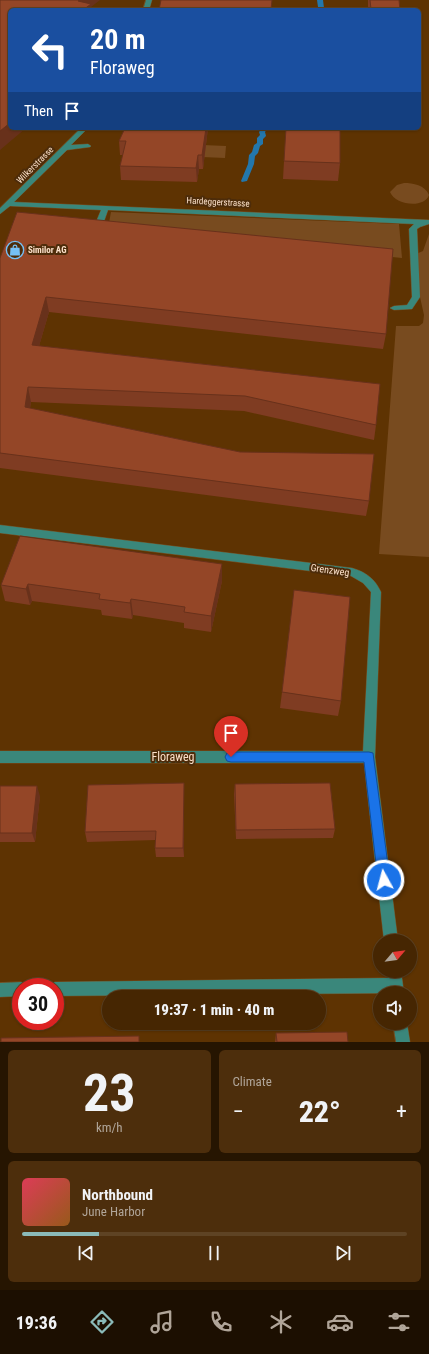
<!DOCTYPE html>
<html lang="en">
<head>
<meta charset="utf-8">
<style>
  :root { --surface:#462602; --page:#4d2e0c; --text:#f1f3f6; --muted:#b0a599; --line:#5e4324; --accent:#8bbbb9 }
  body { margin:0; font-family:"Roboto Condensed",sans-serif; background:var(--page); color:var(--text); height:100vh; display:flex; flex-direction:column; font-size:15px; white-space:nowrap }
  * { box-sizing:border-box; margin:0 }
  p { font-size:13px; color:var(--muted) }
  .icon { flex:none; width:22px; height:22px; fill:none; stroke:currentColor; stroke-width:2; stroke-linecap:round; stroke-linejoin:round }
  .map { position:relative; height:1042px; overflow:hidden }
  .drawer { display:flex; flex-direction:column; gap:8px; padding:8px; background:#261501; flex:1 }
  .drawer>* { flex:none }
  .top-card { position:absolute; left:8px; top:8px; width:413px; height:122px; border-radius:6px; box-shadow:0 1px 3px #0004,0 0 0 1px var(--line); background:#1a4fa0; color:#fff; overflow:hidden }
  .needle { width:26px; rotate:61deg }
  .fabs { position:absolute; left:373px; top:934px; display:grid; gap:8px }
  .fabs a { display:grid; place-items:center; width:44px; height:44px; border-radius:50%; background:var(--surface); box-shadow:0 1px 3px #0004,0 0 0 1px var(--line); font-size:20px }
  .speed { position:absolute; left:12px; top:978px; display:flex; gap:8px; font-size:20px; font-weight:700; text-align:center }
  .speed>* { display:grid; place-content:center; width:52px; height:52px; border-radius:50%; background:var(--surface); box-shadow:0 1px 3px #0004,0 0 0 1px var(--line); line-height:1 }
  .speed .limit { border:6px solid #d22; background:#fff; color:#111 }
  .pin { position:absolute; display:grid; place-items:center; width:34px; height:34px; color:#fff; margin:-41px -17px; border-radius:50% 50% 50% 0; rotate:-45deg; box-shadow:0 0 4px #0007 }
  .pin .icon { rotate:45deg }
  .me { position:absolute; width:44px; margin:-22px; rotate:353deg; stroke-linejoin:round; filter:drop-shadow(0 0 3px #0008) }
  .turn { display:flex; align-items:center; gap:14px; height:84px; padding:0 16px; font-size:18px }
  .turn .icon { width:52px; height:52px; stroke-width:2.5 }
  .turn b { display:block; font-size:28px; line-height:34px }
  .then { display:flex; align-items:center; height:38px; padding:0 16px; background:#0003; gap:8px; font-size:15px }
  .big { font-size:30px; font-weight:800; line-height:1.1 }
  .drawer .card { flex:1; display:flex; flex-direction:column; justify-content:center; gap:6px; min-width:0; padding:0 14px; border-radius:6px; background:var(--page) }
  .drawer .dial { align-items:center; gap:0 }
  .dial b { font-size:52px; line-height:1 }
  .song { display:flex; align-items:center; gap:12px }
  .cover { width:48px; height:48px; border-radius:6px; background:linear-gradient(135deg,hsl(350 70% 55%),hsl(30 70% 35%)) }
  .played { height:4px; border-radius:2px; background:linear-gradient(90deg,var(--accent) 20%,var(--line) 20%) }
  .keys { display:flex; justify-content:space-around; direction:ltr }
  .heat { display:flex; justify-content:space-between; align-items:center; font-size:22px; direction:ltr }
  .drawer .tiles { flex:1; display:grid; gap:8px; grid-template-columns:1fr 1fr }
  .card:last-child { grid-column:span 2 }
  .trip { position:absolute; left:102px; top:990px; width:224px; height:40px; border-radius:20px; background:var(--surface); box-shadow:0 1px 3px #0004,0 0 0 1px var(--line); font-weight:800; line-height:40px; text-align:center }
  .menu { display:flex; height:64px; justify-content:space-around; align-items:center; background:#1c0f01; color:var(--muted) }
  .menu .icon { width:28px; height:28px }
  .menu .active { color:var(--accent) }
  .menu b { font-size:18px; color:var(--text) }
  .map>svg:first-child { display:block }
  .green { fill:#784b1f }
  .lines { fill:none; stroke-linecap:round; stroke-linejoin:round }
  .stream { fill:#2377ac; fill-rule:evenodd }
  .minor-casing { stroke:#774f22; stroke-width:1 }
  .minor { fill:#3a877b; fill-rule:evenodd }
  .wall { fill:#7f3c22 }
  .shaded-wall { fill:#68311b }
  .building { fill:#944627; stroke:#68311b }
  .route { fill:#1a73e8; stroke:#114b97 }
  .labels { text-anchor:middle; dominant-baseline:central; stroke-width:4; stroke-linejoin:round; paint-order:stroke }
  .far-street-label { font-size:9px; fill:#fbe0ca; stroke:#4d2c0a }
  .far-poi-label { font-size:9px; font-weight:bold; fill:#fbe0ca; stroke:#4d2c0a; text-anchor:start }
  .street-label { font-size:10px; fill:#fbe0ca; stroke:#4d2c0a }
  .near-street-label { font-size:12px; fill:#fbe0ca; stroke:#4d2c0a }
</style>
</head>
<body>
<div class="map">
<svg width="429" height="1042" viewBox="0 0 429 1042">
  <rect width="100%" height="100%" fill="#5e3302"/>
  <!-- green -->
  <path class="green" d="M203,145L226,146L225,158L202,157Z
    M404,183C413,183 425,185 429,195C424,209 395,205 390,192L397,185Z
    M111,212L399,224L402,258L108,228Z
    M429,234V557L379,554L396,326H419L423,323L424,315L420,297L416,254L423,251Z"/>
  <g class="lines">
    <!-- stream -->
    <path class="stream" d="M317,0H323L324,8L320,10H312L318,7Z
      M262,128H268L265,132L266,136L263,139V144L260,146L258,153L255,156L254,164L247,181L242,182L241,181L248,164L249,155L252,152L254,145L257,143V138L260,135L259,132Z"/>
    <defs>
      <path id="minor" d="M146,0H152L149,10H143Z
        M81,128H88L71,145L88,144L91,146L90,147L67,150L14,202L429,220V224L420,227L417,229L420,297L412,309L394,310L390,308L394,306L407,305L412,297L409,229L414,224L108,210L102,227L98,229L94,227L101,210L10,206L0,214V208Z
        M0,525L352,568C366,572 375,579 381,592L375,757L398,941H384L364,763H0V751H363L371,592L363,583L351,576L0,533Z
        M387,971H401L404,993L55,996V987H49L50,984L55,982L388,978Z
        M21,982L26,984L27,987H21V996L0,997V983Z
        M393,1023H407L410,1042H396Z"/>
    </defs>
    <!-- minor casing -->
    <use href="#minor" class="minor-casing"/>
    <!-- minor -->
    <use href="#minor" class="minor"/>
  </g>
  <!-- wall -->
  <path class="wall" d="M368,0H399L400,10H368Z
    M208,128L203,169H199L197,182L121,180L120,166L123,155H120L119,141Z
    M284,161L340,163L338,181L283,179Z
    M0,258L386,334L383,349L49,312L39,346L376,425L374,440L244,411L31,402L30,408L369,501L366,516L0,468Z
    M222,564V581L211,632L184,628V623L133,615L132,619L102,615L101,610L32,601L30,605L5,601L1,585Z
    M282,692L341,701L338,716L280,708Z
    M184,783V857H156L155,848L156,840L87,842L85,832Z
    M235,784L335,829L333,838L236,839L234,794Z
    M0,786L40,796L35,842H0Z
    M276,1033L348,1042H275Z"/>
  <!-- shaded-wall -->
  <path class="shaded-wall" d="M79,0H100L91,7L92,10H79L78,1Z
    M10,123V128H26L0,150V131Z
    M206,128H208L203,169L202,155Z
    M198,155L199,169L197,182L196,168Z
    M46,297L49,312L35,360L32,345Z
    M28,387L31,402L28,422L25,407Z
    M222,564V581L211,632V616Z
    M28,584L32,601L30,605L26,589Z
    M131,599L133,615L132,619L130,603Z
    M184,783V857L183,848Z
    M37,786L40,796L35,842L32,833Z"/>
  <!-- building -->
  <path class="building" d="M0,0H79L78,1L91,4L83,10H10V123L0,131Z
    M161,0H272L271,10H159Z
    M370,0H399L400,10L371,9Z
    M125,128H206L202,155H198L196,168L120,166L126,141H119Z
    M286,128H340V163L284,161Z
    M17,212L393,249L386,334L46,297L32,345L380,384L376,425L245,396L28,387L25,407L240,452L374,454L369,501L0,453V258Z
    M20,536L222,564L211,616L184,612L185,607L131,599L130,603L99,599L100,594L28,584L26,589L1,585Z
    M294,590L350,597L341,701L282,692Z
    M184,783L183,848H155L156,831L85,832L88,785Z
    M330,783L335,829L236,830L235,784Z
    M0,786H37L32,833H0Z
    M347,1032L348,1042H277L276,1033Z
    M139,1036V1042H1V1038Z"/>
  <!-- route -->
  <path class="route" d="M231,752H369L373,753L390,880L388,884L384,886L379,884L378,880L364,762H231L227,761L225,757L227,753Z"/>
  <!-- icons -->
  <defs>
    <symbol id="shop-ring" viewBox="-11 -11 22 22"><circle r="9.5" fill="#4d2c0a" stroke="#75c0f6" stroke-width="1.5"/><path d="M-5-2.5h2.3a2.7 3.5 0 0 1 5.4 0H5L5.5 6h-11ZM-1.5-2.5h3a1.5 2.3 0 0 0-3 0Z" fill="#75c0f6"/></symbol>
  </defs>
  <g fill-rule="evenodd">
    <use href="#shop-ring" x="5" y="240" width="20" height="20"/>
  </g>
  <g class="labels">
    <!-- far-street labels -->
    <g class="far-street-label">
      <text transform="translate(35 165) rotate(-45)">Wilkerstrasse</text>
      <text transform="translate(218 202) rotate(3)">Hardeggerstrasse</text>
    </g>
    <!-- far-poi labels -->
    <g class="far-poi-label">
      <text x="28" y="250">Similor AG</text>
    </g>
    <!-- street labels -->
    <g class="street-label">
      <text transform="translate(330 570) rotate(8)">Grenzweg</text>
    </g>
    <!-- near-street labels -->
    <g class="near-street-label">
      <text x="173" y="757">Floraweg</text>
    </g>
  </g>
</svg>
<div class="fabs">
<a><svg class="needle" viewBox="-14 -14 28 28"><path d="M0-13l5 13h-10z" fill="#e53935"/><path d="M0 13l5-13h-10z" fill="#b0a599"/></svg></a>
<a><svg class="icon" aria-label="sound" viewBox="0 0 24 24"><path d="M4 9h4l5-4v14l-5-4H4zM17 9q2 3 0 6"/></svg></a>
</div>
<div class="speed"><div class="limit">30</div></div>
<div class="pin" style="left:231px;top:757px;background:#d93025"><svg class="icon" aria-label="arrive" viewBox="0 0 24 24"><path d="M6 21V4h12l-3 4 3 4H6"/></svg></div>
<svg class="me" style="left:384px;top:880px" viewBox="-20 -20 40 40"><circle r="17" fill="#1a73e8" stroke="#fff" stroke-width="3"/><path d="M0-11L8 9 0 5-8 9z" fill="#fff"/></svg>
<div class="trip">19:37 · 1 min · 40 m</div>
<div class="top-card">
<div class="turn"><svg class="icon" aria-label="left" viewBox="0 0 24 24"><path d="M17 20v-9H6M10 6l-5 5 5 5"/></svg><div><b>20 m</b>Floraweg</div></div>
<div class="then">Then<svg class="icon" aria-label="arrive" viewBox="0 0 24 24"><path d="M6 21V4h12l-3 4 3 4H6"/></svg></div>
</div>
</div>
<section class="drawer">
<div class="tiles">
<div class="card dial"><b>23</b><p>km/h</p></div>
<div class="card"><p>Climate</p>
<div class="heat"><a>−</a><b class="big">22°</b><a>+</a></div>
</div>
<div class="card">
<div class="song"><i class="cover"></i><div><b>Northbound</b><p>June Harbor</p></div></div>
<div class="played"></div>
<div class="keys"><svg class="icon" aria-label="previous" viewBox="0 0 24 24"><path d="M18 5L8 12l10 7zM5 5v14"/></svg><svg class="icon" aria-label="pause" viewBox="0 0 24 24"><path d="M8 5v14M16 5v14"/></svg><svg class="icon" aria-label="next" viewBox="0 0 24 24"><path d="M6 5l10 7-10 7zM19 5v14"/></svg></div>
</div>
</div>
</section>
<nav class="menu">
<b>19:36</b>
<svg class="icon active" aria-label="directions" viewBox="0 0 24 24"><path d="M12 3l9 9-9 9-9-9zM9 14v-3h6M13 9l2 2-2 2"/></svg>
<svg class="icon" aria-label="music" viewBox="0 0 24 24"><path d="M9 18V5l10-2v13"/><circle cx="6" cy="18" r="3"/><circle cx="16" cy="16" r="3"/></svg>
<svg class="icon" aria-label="phone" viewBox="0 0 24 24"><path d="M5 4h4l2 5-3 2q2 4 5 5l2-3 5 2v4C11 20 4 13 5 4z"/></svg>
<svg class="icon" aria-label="climate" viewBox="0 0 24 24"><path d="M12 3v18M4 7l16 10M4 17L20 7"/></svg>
<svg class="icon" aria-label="car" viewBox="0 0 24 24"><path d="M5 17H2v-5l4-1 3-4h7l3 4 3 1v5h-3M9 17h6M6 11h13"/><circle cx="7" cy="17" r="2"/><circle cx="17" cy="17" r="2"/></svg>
<svg class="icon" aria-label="filters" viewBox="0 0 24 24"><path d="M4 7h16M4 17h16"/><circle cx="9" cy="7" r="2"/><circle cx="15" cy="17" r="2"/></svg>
</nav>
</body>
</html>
